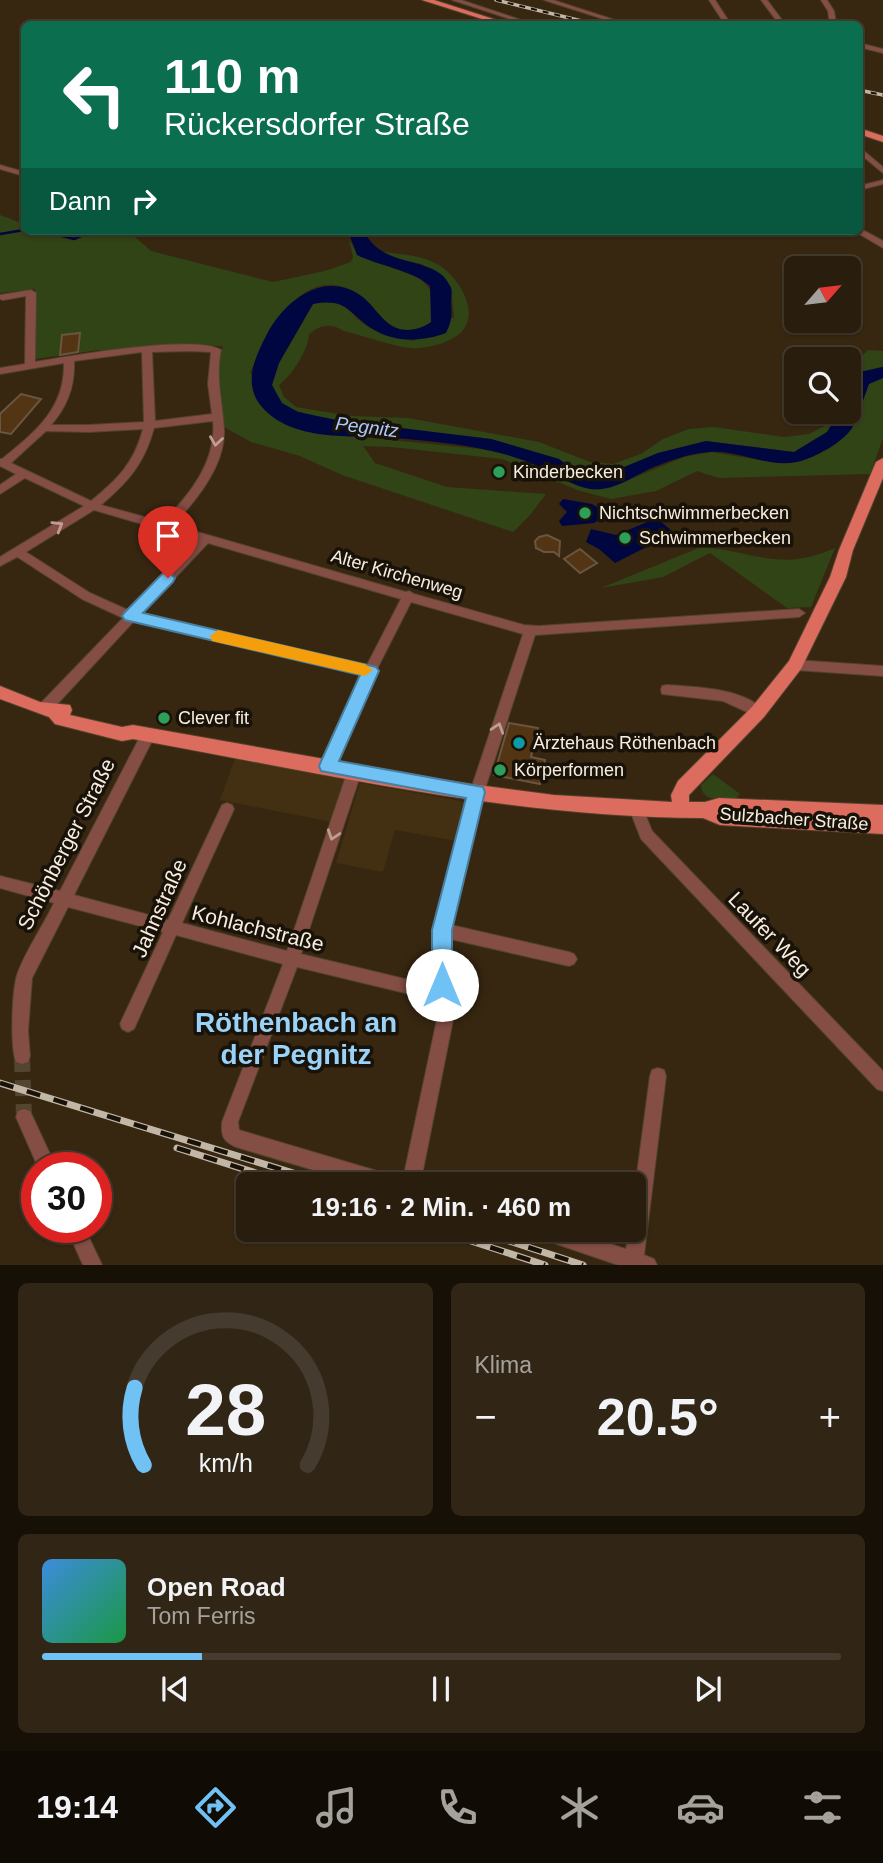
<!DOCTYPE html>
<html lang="de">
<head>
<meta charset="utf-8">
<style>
  :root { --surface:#291d0d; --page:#312616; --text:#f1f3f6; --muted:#a5a29d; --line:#453b2e; --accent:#70c2f4 }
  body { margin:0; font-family:Arial,sans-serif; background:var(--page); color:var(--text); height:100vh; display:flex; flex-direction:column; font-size:26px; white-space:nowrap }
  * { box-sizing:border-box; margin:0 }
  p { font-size:23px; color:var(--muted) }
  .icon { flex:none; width:38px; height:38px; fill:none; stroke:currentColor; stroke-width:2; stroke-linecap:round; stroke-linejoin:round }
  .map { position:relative; height:1265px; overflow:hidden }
  .details { display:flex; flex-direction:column; gap:18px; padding:18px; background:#171007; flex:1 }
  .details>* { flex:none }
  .banner { position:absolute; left:21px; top:21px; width:842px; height:214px; border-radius:10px; box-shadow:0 2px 5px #0004,0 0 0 2px var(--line); background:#0b6e4f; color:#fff; overflow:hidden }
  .needle { width:46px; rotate:62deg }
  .buttons { position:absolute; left:784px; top:256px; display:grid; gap:14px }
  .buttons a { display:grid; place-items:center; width:77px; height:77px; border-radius:10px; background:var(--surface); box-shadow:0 2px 5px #0004,0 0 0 2px var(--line); font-size:35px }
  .speed { position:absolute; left:21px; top:1152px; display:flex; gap:14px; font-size:35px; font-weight:700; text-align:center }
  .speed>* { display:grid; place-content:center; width:91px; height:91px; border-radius:50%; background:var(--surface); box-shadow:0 2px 5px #0004,0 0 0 2px var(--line); line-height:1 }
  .speed .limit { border:10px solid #d22; background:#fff; color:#111 }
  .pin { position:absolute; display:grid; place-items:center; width:60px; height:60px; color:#fff; margin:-72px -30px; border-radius:50% 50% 50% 0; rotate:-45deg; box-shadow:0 0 7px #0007 }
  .pin .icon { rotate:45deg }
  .me { position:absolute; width:77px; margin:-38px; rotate:0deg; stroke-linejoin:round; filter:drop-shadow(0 0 5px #0008) }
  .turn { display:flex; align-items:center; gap:24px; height:147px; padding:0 28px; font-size:32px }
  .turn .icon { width:91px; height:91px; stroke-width:2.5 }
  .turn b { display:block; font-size:49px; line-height:60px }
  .then { display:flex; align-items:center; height:66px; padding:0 28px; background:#0003; gap:14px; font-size:26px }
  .big { font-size:52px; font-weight:700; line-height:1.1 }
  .details .card { flex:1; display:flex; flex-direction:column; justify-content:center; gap:10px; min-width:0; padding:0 24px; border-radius:10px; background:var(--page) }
  .details .dial { align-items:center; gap:0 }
  .dial svg { height:182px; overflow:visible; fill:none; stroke:var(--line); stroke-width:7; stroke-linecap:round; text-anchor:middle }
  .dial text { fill:var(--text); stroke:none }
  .song { display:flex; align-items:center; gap:21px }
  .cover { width:84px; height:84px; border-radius:10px; background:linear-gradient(135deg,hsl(210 70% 55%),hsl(140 70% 35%)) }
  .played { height:7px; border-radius:4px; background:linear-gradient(90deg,var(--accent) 20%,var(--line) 20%) }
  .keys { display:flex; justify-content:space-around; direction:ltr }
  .heat { display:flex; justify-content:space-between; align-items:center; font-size:38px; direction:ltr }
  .details .tiles { flex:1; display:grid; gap:18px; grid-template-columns:1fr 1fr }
  .card:last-child { grid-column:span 2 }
  .trip { position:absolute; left:236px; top:1172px; width:410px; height:70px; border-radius:10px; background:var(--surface); box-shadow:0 2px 5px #0004,0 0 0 2px var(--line); font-weight:700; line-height:70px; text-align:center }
  .tabs { display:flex; height:112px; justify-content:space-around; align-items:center; background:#100c05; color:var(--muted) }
  .tabs .icon { width:49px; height:49px }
  .tabs .on { color:var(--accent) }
  .tabs b { font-size:32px; color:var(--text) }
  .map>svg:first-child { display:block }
  .built { fill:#433012 }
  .green { fill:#314416 }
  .water { fill:#000740 }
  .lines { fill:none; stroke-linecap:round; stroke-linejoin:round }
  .stream { stroke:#000740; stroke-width:2.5 }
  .building { fill:#533513; stroke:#695540; stroke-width:2 }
  .minor-tunnel { stroke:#544530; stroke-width:16; stroke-dasharray:16 8; stroke-linecap:butt }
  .minor-casing { stroke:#52432e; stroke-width:2 }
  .major-casing { stroke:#52432e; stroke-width:2 }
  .minor { fill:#844e45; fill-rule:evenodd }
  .major { fill:#dc6c5d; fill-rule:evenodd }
  .rail-far1-casing { stroke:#c2b6a6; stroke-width:3.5 }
  .rail-casing { stroke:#c2b6a6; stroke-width:7 }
  .rail-far1 { stroke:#191208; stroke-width:2; stroke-dasharray:6; stroke-linecap:butt }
  .rail { stroke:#191208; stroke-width:4.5; stroke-dasharray:14; stroke-linecap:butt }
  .oneway { stroke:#be9e92 }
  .route { fill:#70c2f4; stroke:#497e9f; stroke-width:2 }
  .slow { fill:#f59e0b }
  .leisure-dot { fill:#2e9e5b; stroke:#191208; stroke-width:2.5 }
  .culture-dot { fill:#0f9aa8; stroke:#191208; stroke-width:2.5 }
  .labels { text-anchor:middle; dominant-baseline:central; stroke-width:7; stroke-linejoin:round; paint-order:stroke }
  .poi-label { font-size:18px; fill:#f8eee0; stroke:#191208; text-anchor:start }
  .street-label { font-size:18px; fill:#f8eee0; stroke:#191208 }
  .water-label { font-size:19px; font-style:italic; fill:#abc9fe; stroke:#191208 }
  .near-street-label { font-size:21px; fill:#f8eee0; stroke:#191208 }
  .near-district-label { font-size:28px; font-weight:bold; fill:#99d3f9; stroke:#191208 }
</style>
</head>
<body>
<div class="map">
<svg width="883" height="1265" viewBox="0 0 883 1265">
  <rect width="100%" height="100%" fill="#372711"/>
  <!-- built -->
  <path class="built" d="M236,756L348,776L332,822L220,800Z
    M360,783L466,802L457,841L395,830L383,872L336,863Z"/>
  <!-- green -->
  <path class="green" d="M0,215L24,224V231H128L151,251L273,282L325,271L351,262L353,257L349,239L358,255L420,278L432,292L431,322C420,331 403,333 391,325C380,318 374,306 364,298C306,254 269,330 250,373L311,432L481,449L515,456L540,467L609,488L684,457L711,452L778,463L802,461L820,453L852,428L869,384L883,378V438L870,474L719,478L697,471L656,491L611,499L580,491L502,459L391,447L363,446L375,463L447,487L546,494L530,515L513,532L342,475L300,456L251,442L219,424L213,371L223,346H168L100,353L99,350L35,359V289L0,293Z
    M382,252C400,254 419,255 435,263C456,273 480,309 463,330C453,342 432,347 418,348C402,350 362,335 344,331C331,323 321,324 309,334C308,351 292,375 279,385L284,397L296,407L350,416L408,418L539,442L590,462L613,464L641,454L663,439L689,429L714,427L784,437L809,434L830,423L835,411H840L827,432L794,452L706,441L658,453L605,475L588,476L571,468L559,459L491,439C455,434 303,422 282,404C278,400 275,390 272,385L279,363L313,304C353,297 344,313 370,328C382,334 400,337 413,341L454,317L451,287L422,264L394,259Z
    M868,350L883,351V367C869,368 853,377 849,390L851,366Z
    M701,547C755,551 779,573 835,548L811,607L787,608L710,553L663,577L601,588Z
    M713,774L740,794L735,799C722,799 702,803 701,785Z"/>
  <!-- water -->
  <path class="water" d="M348,231H368V238C390,269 437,256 450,286C453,290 451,297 451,302C452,315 452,321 446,333C422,342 393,343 371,328C347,312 347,298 313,304L279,363L272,385L282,403L298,412L336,420L491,439L559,459L571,468L588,476L605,475L658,453L706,441L794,452L827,432L840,411H849V390L859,372L883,367V378L869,384C864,397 858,417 852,428C843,442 819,455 804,460C773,471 741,450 710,452C691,453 672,460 654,467C633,476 614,492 590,489C573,486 557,475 542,468C525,460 509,455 492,451C460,444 425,440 392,438C351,435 292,442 262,407C242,384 255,357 267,334C286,298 328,268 365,299C374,307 381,319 392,326C404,333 420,330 431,322L430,286C410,269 381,267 357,255Z
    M563,499L592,504L603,511V517L594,523L562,526L559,521L567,512L559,504Z
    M657,518L674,533L615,563L599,549L586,542L591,529L616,535Z"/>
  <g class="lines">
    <!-- stream -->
    <path class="stream" d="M42,231L74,239L92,231
      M0,234L24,230"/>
  </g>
  <!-- building -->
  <path class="building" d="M80,333L78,352L60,355L62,335Z
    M21,394L41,399L11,434L0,432V414Z
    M547,535L560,541L559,556L554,552H544L536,548L535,541L539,537Z
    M580,549L597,563L580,573L564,559Z
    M509,723L538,728L531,757L545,760L540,784L494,775Z"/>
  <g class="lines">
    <!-- minor-tunnel -->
    <path class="minor-tunnel" d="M22,1056L24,1117"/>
    <defs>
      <path id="minor" d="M452,0H461L533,24H525Z
        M544,0H553L627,24H619Z
        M709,0H715L728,20L739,23L740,24L724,23Z
        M761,0H767L785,24H779Z
        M821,0H827L834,11L836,24H830L828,11Z
        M859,43L883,49V53L859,47Z
        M859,147L883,167V173L859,153Z
        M0,165L24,172V176L0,169Z
        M883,180V184L859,190V186Z
        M859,228L883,241V248L856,232L859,231Z
        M31,290L36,293L35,362C69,356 195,334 221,350C215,378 223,403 224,431C225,466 196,501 173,525L406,592L409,591L414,594L524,625L539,626L799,609L805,613L799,617L535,635L484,792L451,925L569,952L574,954L577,959L574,964L569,966L450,939V985L456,1005L420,1185H364L236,1147C223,1141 221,1136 222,1122L283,964L176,935L134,1029L128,1032L122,1029L120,1024L163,932L68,907L32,978L28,1031L30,1056L28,1062L22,1064L16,1062C10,1046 12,992 17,975C24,954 44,924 54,903L0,888V876L60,891L143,731L148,730L153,731L155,735L74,895L168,920L222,805L227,803L232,805L234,809L182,923L287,951L348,770L350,766L355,764L360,766L362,770L301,954L426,984L434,980V930L470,792L523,634L411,602L376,671L334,766L332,770L327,772L322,770L320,766L362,674L134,621L49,713H39L38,709L39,705L123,618L82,599L19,558L17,557L0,566V557L84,506L25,478L0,494V485L16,474L0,466V459H2C35,432 65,409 64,363L0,374V368L25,364L26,296L3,300L0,299V295ZM189,351L211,352L208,384L212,414L155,421L152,352ZM142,352L144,422L88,425H51C68,406 75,386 74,361ZM213,421C217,461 190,494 163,522L101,505C129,481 144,464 154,428ZM143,429C134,463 118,479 91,501L11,463L46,431L88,432ZM94,510L197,540L130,611L90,593L26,552ZM208,543L401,599L367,665L141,614ZM297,967L426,998L437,994L440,1005L402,1184L400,1179L394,1176L239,1130L238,1122Z
        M795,660L883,666V676L795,670L791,668L789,665L791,662Z
        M667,685C695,687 746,688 765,712L763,716L758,717L723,701L662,694L661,690L662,686Z
        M636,802L641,804L652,831L883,1071V1091L877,1089L641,839L629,808L631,804Z
        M658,1068L664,1070L666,1076L644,1255L654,1259L657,1265H618L533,1236L530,1230H568L626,1249L629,1230H634V1196L650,1076L652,1070Z
        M24,1109L30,1111L56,1167H38L16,1117L18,1111Z
        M66,1227H84L102,1265H83Z"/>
      <path id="major" d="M422,0H434L509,24H498Z
        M859,128L883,136V142L859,134Z
        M883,458V478L853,550L846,577L801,669L764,717L689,795V802H705L719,798L883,805V834L720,825L703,818C511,818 321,773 133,739L122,741L55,724L49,717L0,699V686L40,702L70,705L72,710L70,715L122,727L133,725L448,781L554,795L672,802L671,795L678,781L752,707L789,661L830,577L839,550L876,462Z"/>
    </defs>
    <!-- minor casing -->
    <use href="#minor" class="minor-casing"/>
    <!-- major casing -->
    <use href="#major" class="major-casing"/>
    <!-- minor -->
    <use href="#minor" class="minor"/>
    <!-- major -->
    <use href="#major" class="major"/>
    <defs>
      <path id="rail-far1" d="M496,0L594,24
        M859,90L883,95"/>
      <path id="rail" d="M0,1083L332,1185
        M177,1148L294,1185
        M437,1230L545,1265
        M475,1230L583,1265"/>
    </defs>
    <!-- rail-far1 casing -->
    <use href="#rail-far1" class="rail-far1-casing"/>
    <!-- rail casing -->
    <use href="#rail" class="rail-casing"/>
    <!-- rail-far1 -->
    <use href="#rail-far1" class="rail-far1"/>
    <!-- rail -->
    <use href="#rail" class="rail"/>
  </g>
  <!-- one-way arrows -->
  <defs><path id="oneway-chevron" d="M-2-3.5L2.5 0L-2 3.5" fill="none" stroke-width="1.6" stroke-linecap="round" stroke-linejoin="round" transform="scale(1.75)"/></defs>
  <g class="oneway">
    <use href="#oneway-chevron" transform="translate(216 441) rotate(98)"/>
    <use href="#oneway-chevron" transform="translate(58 526) rotate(-31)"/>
    <use href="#oneway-chevron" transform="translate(498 728) rotate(-72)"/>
    <use href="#oneway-chevron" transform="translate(333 835) rotate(108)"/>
  </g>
  <!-- route -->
  <path class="route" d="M168,572L175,578L173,582L143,613L376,667L379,671L339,761L483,787L485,792L452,930V985L449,992L442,995L435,992L432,985V930L466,798L321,771L319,766L360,675L125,620L122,616L125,612L162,574Z"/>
  <!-- slow -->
  <path class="slow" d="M218,630L365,664L373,670L365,676L212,641L210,636Z"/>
  <!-- markers -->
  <g class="leisure-dot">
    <circle cx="499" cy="472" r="7"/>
    <circle cx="585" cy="513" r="7"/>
    <circle cx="625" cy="538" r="7"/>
    <circle cx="164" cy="718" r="7"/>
    <circle cx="500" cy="770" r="7"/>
  </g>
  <circle class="culture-dot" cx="519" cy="743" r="7"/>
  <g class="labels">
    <!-- poi labels -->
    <g class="poi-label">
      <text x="513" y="472">Kinderbecken</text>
      <text x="599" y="513">Nichtschwimmerbecken</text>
      <text x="639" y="538">Schwimmerbecken</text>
      <text x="178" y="718">Clever fit</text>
      <text x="533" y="743">Ärztehaus Röthenbach</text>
      <text x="514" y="770">Körperformen</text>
    </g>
    <!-- street labels -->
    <g class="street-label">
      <text transform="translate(397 574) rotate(16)">Alter Kirchenweg</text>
      <text transform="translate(794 819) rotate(4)">Sulzbacher Straße</text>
    </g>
    <!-- water labels -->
    <g class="water-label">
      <text transform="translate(367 427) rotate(7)">Pegnitz</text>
    </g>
    <!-- near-street labels -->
    <g class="near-street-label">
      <text transform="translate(66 844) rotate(-63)">Schönberger Straße</text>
      <text transform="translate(159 908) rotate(-66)">Jahnstraße</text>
      <text transform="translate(258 928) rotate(14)">Kohlachstraße</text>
      <text transform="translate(770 934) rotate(46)">Laufer Weg</text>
    </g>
    <!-- near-district labels -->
    <g class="near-district-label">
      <text x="296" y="1022">Röthenbach an<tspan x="296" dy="32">der Pegnitz</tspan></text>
    </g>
  </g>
</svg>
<div class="buttons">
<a><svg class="needle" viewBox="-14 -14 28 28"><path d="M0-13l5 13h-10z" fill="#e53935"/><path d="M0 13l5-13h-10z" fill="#a5a29d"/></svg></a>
<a><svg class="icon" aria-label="search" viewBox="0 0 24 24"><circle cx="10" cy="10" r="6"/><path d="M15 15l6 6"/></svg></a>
</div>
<div class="speed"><div class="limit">30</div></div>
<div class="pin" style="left:168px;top:578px;background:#d93025"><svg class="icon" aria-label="arrive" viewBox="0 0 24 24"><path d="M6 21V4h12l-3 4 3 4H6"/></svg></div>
<svg class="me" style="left:442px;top:985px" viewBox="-20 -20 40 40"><circle r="19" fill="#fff"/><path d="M0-13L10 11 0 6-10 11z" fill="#70c2f4"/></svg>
<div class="trip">19:16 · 2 Min. · 460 m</div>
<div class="banner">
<div class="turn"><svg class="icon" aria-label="left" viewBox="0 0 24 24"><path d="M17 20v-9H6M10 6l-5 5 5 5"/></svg><div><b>110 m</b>Rückersdorfer Straße</div></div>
<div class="then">Dann<svg class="icon" aria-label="right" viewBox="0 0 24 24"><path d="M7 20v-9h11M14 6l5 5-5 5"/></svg></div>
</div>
</div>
<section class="details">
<div class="tiles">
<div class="card dial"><svg viewBox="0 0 100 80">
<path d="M14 69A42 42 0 1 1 86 69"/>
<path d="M14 69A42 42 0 0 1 10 35" stroke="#70c2f4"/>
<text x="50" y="56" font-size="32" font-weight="700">28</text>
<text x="50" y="72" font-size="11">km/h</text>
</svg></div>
<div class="card"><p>Klima</p>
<div class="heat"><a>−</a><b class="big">20.5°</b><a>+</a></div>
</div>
<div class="card">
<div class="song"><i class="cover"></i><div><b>Open Road</b><p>Tom Ferris</p></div></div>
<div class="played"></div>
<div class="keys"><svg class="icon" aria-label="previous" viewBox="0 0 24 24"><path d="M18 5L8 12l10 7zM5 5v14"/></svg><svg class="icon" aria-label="pause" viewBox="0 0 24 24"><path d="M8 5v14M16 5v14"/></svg><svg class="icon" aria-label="next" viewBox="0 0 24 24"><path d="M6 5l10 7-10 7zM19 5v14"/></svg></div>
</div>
</div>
</section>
<nav class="tabs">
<b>19:14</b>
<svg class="icon on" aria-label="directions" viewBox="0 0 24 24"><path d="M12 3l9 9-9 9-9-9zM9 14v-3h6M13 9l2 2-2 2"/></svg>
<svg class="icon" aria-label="music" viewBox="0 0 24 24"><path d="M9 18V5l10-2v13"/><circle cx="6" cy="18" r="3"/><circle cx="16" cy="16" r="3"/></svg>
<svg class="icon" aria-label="phone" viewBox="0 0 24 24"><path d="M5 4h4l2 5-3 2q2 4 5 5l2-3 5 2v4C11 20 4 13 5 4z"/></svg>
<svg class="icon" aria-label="climate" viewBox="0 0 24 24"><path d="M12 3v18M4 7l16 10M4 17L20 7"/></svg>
<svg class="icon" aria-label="car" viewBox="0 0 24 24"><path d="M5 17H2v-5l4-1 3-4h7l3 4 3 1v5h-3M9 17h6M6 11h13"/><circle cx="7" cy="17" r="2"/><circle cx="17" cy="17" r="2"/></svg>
<svg class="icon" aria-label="filters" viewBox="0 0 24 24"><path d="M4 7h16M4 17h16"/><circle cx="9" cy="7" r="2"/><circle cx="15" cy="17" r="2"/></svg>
</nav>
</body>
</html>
